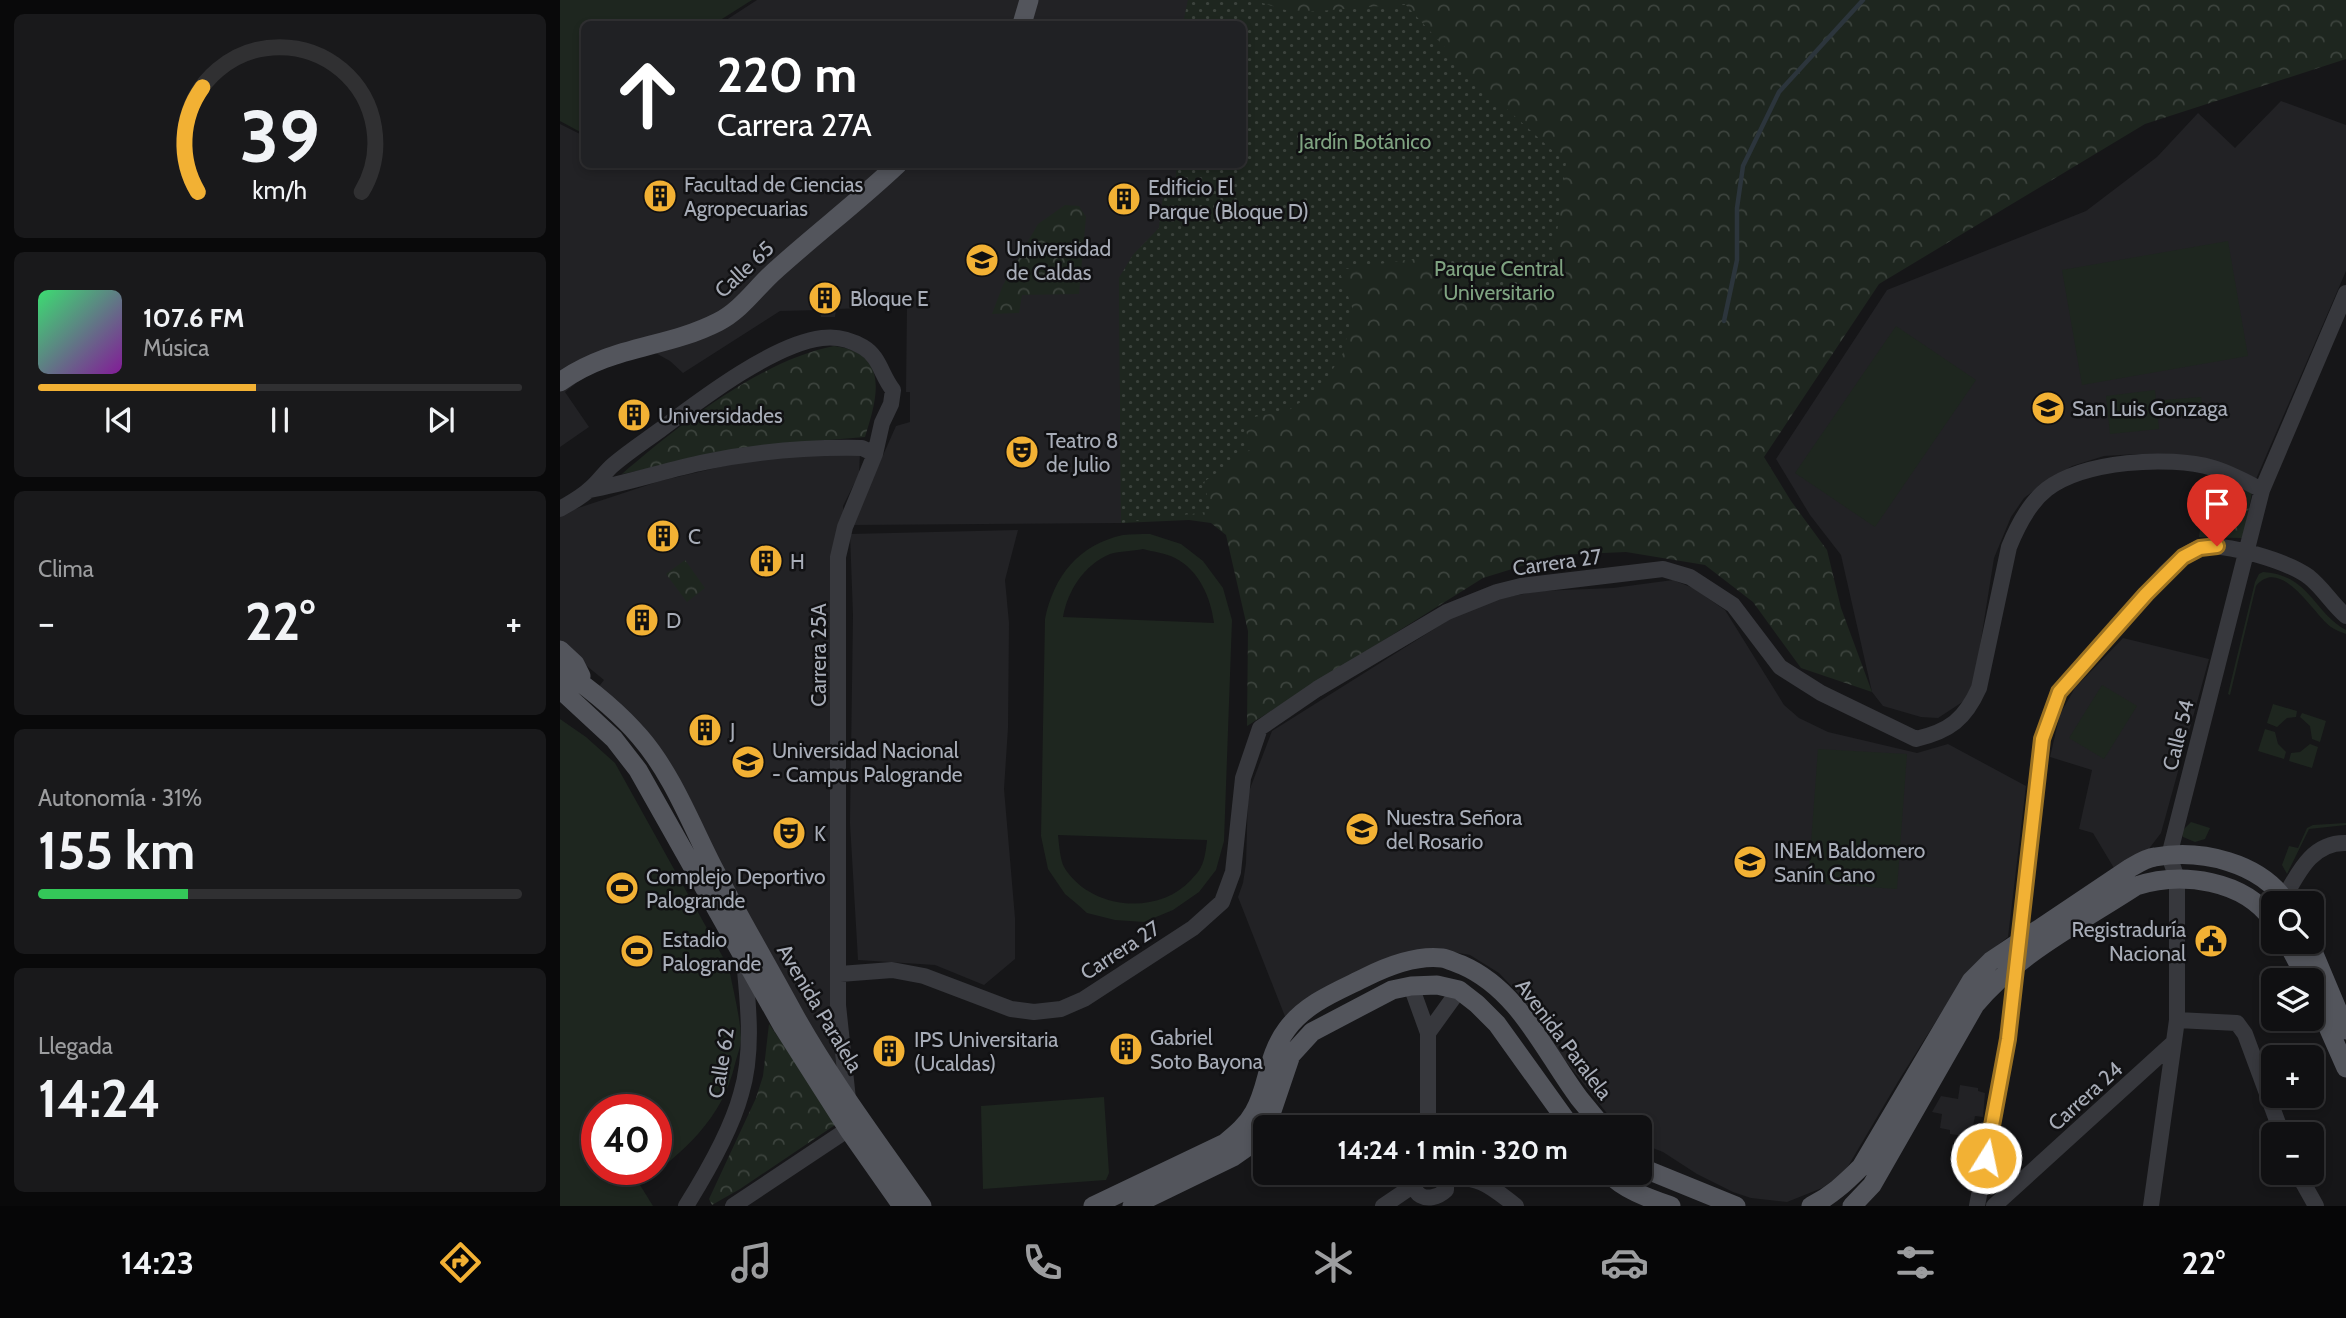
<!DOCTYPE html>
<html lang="es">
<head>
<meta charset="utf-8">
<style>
  :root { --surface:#101012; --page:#19191b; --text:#f1f3f6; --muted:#9c9d9f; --line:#303032; --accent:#f2b134 }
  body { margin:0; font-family:Cabin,sans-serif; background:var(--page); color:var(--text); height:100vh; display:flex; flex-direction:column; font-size:26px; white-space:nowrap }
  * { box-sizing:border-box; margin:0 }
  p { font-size:23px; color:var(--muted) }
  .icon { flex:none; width:38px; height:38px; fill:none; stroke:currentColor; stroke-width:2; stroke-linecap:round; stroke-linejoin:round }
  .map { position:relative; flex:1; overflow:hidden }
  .details { display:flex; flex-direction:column; gap:14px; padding:14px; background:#09090a; width:560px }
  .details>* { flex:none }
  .top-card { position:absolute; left:21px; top:21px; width:665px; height:147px; border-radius:10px; box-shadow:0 4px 10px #0003,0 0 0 2px var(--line); background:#202124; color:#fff; overflow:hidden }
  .tools { position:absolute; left:1701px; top:891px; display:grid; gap:14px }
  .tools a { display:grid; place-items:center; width:63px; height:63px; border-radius:10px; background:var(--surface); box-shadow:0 4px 10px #0003,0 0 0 2px var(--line); font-size:35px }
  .speed { position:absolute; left:21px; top:1094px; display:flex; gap:14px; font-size:35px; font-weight:700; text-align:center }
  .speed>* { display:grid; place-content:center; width:91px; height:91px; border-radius:50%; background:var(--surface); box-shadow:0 4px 10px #0003,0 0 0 2px var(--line); line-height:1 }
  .speed .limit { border:10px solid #d22; background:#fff; color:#111 }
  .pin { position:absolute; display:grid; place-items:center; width:60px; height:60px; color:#fff; margin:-72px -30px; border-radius:50% 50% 50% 0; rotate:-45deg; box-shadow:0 0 7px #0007 }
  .pin .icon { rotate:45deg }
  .me { position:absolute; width:77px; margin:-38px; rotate:10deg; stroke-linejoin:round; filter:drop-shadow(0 0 5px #0008) }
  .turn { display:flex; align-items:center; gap:24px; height:147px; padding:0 21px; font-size:32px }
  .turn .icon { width:91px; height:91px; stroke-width:2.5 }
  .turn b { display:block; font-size:49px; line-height:60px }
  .big { font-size:52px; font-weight:800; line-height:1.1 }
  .details .card { flex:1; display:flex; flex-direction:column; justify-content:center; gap:10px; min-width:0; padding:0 24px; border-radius:10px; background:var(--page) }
  .details .dial { align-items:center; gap:0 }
  .dial svg { height:182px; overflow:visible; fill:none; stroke:var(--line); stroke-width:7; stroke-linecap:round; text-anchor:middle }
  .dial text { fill:var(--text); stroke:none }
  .song { display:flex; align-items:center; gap:21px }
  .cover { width:84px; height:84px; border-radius:10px; background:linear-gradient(135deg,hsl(140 70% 55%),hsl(290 70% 35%)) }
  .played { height:7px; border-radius:4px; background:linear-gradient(90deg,var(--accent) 45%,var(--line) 45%) }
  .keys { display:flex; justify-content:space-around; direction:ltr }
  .heat { display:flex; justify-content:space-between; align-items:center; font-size:38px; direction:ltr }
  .charge { height:10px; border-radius:5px; background:linear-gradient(90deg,#34c759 31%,var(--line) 0) }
  .trip { position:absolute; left:693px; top:1115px; width:399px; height:70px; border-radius:10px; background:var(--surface); box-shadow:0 4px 10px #0003,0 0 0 2px var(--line); font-weight:800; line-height:70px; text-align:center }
  .tabs { display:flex; height:112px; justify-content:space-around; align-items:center; background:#060607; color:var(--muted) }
  .tabs .icon { width:49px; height:49px }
  .tabs .active { color:var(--accent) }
  .tabs b { font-size:32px; color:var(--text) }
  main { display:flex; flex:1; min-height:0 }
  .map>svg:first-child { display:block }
  .built { fill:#222225 }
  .grass { fill:#1e261f; fill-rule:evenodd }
  .forest { fill:url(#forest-crowns) }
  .garden { fill:url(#garden-dots) }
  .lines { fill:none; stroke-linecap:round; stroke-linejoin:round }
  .stream { stroke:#2c353c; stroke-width:4.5 }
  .minor { stroke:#37383d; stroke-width:16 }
  .major { stroke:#53555c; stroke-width:19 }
  .route-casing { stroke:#9d7322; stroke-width:18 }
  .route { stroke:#f2b134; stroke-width:12 }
  .labels { text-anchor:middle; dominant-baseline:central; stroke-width:5; stroke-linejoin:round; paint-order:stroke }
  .park-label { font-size:21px; fill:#7fa381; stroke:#111113 }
  .poi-label { font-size:21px; fill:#a8adb8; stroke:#111113; text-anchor:start }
  .street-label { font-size:21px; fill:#a8adb8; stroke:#111113 }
</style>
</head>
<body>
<main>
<section class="details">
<div class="card dial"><svg viewBox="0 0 100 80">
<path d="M14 69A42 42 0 1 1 86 69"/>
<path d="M14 69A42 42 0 0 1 16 23" stroke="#f2b134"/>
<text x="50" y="56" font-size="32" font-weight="700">39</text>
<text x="50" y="72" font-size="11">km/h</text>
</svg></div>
<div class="card">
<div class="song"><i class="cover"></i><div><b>107.6 FM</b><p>Música</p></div></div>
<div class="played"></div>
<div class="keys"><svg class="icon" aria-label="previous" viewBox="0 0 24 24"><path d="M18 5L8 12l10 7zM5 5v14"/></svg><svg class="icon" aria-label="pause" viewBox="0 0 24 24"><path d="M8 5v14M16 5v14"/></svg><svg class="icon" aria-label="next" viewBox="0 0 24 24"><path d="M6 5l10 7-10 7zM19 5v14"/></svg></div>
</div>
<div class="card"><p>Clima</p>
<div class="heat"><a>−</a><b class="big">22°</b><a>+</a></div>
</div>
<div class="card"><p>Autonomía · 31%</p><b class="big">155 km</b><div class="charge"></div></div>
<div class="card"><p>Llegada</p><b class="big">14:24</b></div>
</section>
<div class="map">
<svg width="1786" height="1206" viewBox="0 0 1786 1206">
  <defs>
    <pattern id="forest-crowns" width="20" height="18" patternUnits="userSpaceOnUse" patternTransform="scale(1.75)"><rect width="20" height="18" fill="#1e261f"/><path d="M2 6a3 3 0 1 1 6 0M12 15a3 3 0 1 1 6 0" fill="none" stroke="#3c433d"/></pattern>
    <pattern id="garden-dots" width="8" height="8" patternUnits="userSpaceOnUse" patternTransform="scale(1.75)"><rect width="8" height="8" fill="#1e261f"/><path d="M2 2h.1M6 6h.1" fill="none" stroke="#3c433d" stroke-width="1.8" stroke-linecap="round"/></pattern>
  </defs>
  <rect width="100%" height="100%" fill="#161618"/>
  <!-- built -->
  <path class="built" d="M197,0H693L735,13L654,511L561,523L292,525L336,426L350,422V392H346L347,306L319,305V292H310V304H305V308L276,309L275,317H261L260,310L220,311L123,373L110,361L92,351L33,370L5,392L29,427L0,447V124L24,136V164H682V24H160Z
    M1721,101L1786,125V271L1696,479L1622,457L1577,454L1544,456L1512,466L1485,482L1464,498L1451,517L1434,558L1414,684L1404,701L1378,718L1361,717L1323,706L1312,692L1281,555L1250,515L1216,459L1327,290L1526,211L1597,157L1638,113L1675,148Z
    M300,453L299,474L283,506L286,528L280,1076L102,772L33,694L44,680L0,644V514L100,481L203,457Z
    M458,530L445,580L449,623L448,728L444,789L455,918V959L424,985L375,965L298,960L290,823L293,615L290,534Z
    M1113,580L1133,588L1165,610L1224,705L1239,718L1268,732L1357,753L1388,744L1466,786L1448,937L1424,956L1390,999L1339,1080L1284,1173L1262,1188L1227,1202L1191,1198L1173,1192L1137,1174L1103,1152L1080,1143V1127H1059L1053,1121L965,1010L958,993L939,973L910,955L882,950L726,1019L678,897L683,883L686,863L688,794L712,731L906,609L942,598L979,591L1053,588Z
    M1563,638L1649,659L1601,833L1588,850L1554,868L1533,833L1519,829L1532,770L1490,757L1500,714L1515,688Z
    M1400,1085L1418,1088V1091L1425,1093L1423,1117L1415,1116L1413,1126L1420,1127L1418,1138L1390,1134V1130L1380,1128L1382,1114L1372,1112L1381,1096L1398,1099Z"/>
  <!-- grass -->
  <path class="grass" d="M0,0H192L154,24H24V134L0,121Z
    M1668,241L1688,356L1522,385L1502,270Z
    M1336,326L1416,380L1315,527L1235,473Z
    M1595,390L1599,429L1550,434L1546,396Z
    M1641,397L1643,414L1605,418L1603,400Z
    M590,534L621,544L643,561L663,588L672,620L664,841L656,870L639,892L613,910L584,922L555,920L527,913L517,904L505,894L488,869L481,836L485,619C494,576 518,545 563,535C571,534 581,534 590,534ZM583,549C593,552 606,553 615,558C639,570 651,598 654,623L503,617C508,590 524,565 550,554C560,551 573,551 583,549ZM498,835L647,840V841C646,849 645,859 641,867C639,872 634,876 631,880C598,916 530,910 504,867C500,859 499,844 498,835Z
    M1703,572C1750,575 1753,612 1786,630V634C1781,632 1775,630 1771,627C1754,615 1721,555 1696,586L1670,695L1668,694L1695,582L1699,574Z
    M1542,685L1577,706L1544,759L1509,738Z
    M1713,704L1737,711L1736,717L1727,718L1717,727L1707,723Z
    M1742,713L1766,721L1760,742L1752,739L1750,726L1740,717Z
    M0,719L26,737L55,763L169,968C173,990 180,1015 181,1038C181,1046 177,1056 175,1064C162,1120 123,1152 80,1185L93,1206H0ZM37,1110H96V1169H37Z
    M1705,729L1715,732L1718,744L1726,752L1724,759L1698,751Z
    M1750,744L1758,747L1752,768L1729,761L1731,753L1740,752Z
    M1258,749L1347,754L1337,889L1248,883Z
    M1631,822L1650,828L1645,839L1635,842L1623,837L1621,832Z
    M1786,823V825L1749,829L1727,874L1722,865L1729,846L1738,848L1747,828L1753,825Z
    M544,1097L549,1173L546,1180L423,1189L421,1106Z"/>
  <!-- forest -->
  <path class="forest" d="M628,0H1786V59L1585,124L1319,284L1204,457L1231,501L1267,550L1281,608L1312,692L1241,668L1193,602L1145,565L1066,552L997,555L923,578L687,726L688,631L666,535L651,523L629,520L561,523L559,278L573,255L599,228L603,197L614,192L617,166L616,165L682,164V24H623Z
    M505,205L519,206L526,217L519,294L462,295L459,313L432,314L443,285L478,224Z
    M274,346C331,353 317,399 305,437L232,443L156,455L62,474C118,426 201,360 274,346Z
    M1648,474L1673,482L1692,492L1683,538L1639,537Z
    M125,560L145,588L127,602L106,574Z
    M209,1024L278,1123L180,1189L152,1205L149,1199L196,1098L203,1076Z"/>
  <!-- garden -->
  <path class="garden" d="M628,0H693L735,13L845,4L912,77L1006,163L993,264L930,304L873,256L779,270L793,310L783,353L761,388L729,410L684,419L690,450L642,483L654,511L561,523L559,278L573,255L599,228L603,197L614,192L617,166L616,165L682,164V24H623Z"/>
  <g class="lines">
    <!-- stream -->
    <path class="stream" d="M1164,321L1177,260V208L1183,166L1219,92L1303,0"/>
    <!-- minor -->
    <path class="minor" d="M29,490C69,483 106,470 145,462C197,451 248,447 302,448L315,454
      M0,509C10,503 22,497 31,488C39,481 45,472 53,465C68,452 85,441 100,430C140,400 213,344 262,338C276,336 291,340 303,347C320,357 321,375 333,390L331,404L322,423L315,454L285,527L278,557V1005L288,1099
      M1724,898C1738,873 1752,842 1786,843
      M280,974L332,970L364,976L451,1009L474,1012L501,1009L524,999L633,928L662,902L673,872L683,778L700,728L757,689L887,612L937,592L961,586L1103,569L1130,577L1173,605L1220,667L1261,693L1356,739C1390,731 1405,719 1419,688L1449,547C1457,527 1469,503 1487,489C1524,461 1608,455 1653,468C1670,473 1686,482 1702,490
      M851,986L868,1033V1127
      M1617,1020L1677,1023L1685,1034L1722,1134
      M868,1033L899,990
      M858,1172C845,1195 869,1206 886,1190V1179L882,1172
      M1737,1172L1756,1206
      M886,1179C920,1175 930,1186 956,1206
      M126,1206C146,1174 171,1131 181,1094C194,1051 188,1003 184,960
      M173,1206L296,1124
      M823,1206L854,1185
      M1417,1206L1448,1039L1482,739L1499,692L1605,573C1616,563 1626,552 1640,548C1663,541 1729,562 1749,577C1763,588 1772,604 1786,616
      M1434,1206L1612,1044
      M1591,1206L1617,1020V878L1609,856L1702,490L1786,293"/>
    <!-- major -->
    <path class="major" d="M462,24L469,0
      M0,382C52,345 105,349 158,322C182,310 197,286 217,269C257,233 299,201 338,164
      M0,650L15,664L21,676
      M0,668C29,688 57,710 80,737C112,774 131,824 153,867C179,917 208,966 235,1016C272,1082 319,1144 362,1206
      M0,689L54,739L78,770L223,1027L288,1129L342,1206
      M1727,942L1747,980
      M1749,942L1786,1030
      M1752,991L1786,1068
      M1080,1167L1176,1206
      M1047,1172C1064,1190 1088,1198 1111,1206
      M533,1206L665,1143C676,1134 687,1125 694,1112C709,1086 706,1057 727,1029C746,1003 778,991 806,977C828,966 856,955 882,958C889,959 895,963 902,965C959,990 984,1051 1019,1098C1027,1108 1035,1117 1043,1127
      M572,1206L673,1157L693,1143L712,1111L731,1055L752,1032L832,990L851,986L877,985L899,990L917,1004L937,1024L1011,1127
      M1251,1206C1271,1196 1285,1183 1301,1167L1411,981L1431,961L1570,868C1577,864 1586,858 1595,857C1641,849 1700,862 1727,903
      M1292,1206L1312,1185L1415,1005C1457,954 1521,922 1576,886C1622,871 1684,880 1713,921"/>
  </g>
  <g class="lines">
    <defs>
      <path id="route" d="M1426,1158L1448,1039L1482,739L1499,692L1586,594L1623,557L1640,548L1657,546"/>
    </defs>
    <!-- route casing -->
    <use href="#route" class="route-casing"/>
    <!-- route -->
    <use href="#route" class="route"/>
  </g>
  <!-- icons -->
  <defs>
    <symbol id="building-disc" viewBox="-11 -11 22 22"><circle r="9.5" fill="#f2b134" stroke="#111113"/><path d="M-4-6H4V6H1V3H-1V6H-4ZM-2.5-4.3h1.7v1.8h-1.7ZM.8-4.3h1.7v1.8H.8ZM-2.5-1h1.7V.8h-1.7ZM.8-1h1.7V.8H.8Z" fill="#111"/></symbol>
    <symbol id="university-disc" viewBox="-11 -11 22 22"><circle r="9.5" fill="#f2b134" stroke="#111113"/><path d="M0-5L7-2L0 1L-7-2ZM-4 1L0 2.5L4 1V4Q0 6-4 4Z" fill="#111"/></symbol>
    <symbol id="school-disc" viewBox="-11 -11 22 22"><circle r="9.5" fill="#f2b134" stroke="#111113"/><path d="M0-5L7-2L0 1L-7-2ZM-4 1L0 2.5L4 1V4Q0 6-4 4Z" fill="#111"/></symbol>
    <symbol id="theatre-disc" viewBox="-11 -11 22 22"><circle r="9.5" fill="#f2b134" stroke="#111113"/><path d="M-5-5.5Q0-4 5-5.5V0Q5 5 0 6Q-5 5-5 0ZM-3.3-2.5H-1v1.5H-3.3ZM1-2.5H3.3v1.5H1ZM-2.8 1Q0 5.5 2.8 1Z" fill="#111"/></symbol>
    <symbol id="stadium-disc" viewBox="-11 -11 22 22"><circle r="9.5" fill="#f2b134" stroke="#111113"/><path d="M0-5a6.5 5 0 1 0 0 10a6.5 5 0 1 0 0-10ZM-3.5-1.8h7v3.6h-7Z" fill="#111"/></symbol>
    <symbol id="civic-disc" viewBox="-11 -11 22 22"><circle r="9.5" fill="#f2b134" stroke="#111113"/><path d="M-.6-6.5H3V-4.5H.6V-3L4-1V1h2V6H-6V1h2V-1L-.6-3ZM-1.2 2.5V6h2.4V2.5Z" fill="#111"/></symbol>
  </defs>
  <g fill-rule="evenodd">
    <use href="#building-disc" x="81" y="177" width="38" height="38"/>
    <use href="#building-disc" x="545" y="180" width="38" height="38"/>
    <use href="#university-disc" x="403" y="241" width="38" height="38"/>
    <use href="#building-disc" x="246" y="279" width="38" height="38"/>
    <use href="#school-disc" x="1469" y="389" width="38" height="38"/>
    <use href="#building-disc" x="55" y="396" width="38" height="38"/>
    <use href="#theatre-disc" x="443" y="433" width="38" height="38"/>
    <use href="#building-disc" x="84" y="517" width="38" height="38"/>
    <use href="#building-disc" x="187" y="542" width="38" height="38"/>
    <use href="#building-disc" x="63" y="601" width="38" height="38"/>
    <use href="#building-disc" x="126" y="711" width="38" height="38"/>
    <use href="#university-disc" x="169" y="743" width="38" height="38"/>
    <use href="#school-disc" x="783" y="810" width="38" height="38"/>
    <use href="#theatre-disc" x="210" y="814" width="38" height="38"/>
    <use href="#school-disc" x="1171" y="843" width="38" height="38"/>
    <use href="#stadium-disc" x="43" y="869" width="38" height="38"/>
    <use href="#civic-disc" x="1632" y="922" width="38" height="38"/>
    <use href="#stadium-disc" x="58" y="932" width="38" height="38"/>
    <use href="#building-disc" x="547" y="1030" width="38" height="38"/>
    <use href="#building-disc" x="310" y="1032" width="38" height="38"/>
  </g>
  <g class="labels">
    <!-- park labels -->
    <g class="park-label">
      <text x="805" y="141">Jardín Botánico</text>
      <text x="939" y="268">Parque Central<tspan x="939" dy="24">Universitario</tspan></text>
    </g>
    <!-- poi labels -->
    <g class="poi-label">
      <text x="124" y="184">Facultad de Ciencias<tspan x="124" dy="24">Agropecuarias</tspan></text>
      <text x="588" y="187">Edificio El<tspan x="588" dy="24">Parque (Bloque D)</tspan></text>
      <text x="446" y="248">Universidad<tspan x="446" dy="24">de Caldas</tspan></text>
      <text x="290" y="298">Bloque E</text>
      <text x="1512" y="408">San Luis Gonzaga</text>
      <text x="98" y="415">Universidades</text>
      <text x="486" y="440">Teatro 8<tspan x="486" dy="24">de Julio</tspan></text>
      <text x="128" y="536">C</text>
      <text x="230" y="561">H</text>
      <text x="106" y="620">D</text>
      <text x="170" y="730">J</text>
      <text x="212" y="750">Universidad Nacional<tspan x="212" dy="24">- Campus Palogrande</tspan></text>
      <text x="826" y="817">Nuestra Señora<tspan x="826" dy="24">del Rosario</tspan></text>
      <text x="254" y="833">K</text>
      <text x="1214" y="850">INEM Baldomero<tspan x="1214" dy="24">Sanín Cano</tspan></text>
      <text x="86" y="876">Complejo Deportivo<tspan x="86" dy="24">Palogrande</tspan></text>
      <text x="1626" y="929" text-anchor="end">Registraduría<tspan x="1626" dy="24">Nacional</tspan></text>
      <text x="102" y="939">Estadio<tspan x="102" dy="24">Palogrande</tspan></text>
      <text x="590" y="1037">Gabriel<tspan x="590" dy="24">Soto Bayona</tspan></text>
      <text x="354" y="1039">IPS Universitaria<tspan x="354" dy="24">(Ucaldas)</tspan></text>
    </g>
    <!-- street labels -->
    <g class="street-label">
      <text transform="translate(184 269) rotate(-43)">Calle 65</text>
      <text transform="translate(997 562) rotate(-8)">Carrera 27</text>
      <text transform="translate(258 655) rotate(-90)">Carrera 25A</text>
      <text transform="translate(1618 735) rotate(-76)">Calle 54</text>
      <text transform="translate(560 950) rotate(-33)">Carrera 27</text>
      <text transform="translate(260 1008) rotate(59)">Avenida Paralela</text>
      <text transform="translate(1004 1039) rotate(53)">Avenida Paralela</text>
      <text transform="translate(161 1063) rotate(-81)">Calle 62</text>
      <text transform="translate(1525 1096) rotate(-42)">Carrera 24</text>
    </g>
  </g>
</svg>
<div class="tools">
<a><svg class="icon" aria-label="search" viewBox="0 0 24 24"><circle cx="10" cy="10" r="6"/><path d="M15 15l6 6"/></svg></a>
<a><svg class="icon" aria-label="layers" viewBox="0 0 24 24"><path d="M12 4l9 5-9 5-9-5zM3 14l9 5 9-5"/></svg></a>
<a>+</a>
<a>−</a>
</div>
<div class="speed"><div class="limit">40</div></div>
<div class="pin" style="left:1657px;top:546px;background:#d93025"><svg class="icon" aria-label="arrive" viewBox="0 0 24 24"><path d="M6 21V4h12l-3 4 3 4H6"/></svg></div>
<svg class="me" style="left:1426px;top:1158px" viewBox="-20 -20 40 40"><circle r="17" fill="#f2b134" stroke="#fff" stroke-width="3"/><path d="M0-11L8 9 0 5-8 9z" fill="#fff"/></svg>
<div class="trip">14:24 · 1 min · 320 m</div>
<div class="top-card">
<div class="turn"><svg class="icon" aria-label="ahead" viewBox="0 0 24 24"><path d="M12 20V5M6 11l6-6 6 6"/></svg><div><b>220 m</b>Carrera 27A</div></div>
</div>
</div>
</main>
<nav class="tabs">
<b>14:23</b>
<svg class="icon active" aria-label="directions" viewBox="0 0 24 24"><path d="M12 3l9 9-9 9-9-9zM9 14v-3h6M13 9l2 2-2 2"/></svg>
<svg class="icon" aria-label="music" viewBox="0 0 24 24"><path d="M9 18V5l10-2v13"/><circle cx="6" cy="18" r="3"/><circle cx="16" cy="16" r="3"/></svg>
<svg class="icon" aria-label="phone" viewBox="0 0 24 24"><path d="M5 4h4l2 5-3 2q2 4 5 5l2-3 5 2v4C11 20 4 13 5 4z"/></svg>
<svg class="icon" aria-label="climate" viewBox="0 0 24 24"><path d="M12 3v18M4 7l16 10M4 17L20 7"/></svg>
<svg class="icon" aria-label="car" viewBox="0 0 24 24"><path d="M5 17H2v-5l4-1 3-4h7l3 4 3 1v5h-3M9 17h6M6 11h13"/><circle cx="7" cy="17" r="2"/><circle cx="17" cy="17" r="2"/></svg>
<svg class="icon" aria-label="filters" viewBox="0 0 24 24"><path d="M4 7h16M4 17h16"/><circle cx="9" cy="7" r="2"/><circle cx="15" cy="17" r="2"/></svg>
<b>22°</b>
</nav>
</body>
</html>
